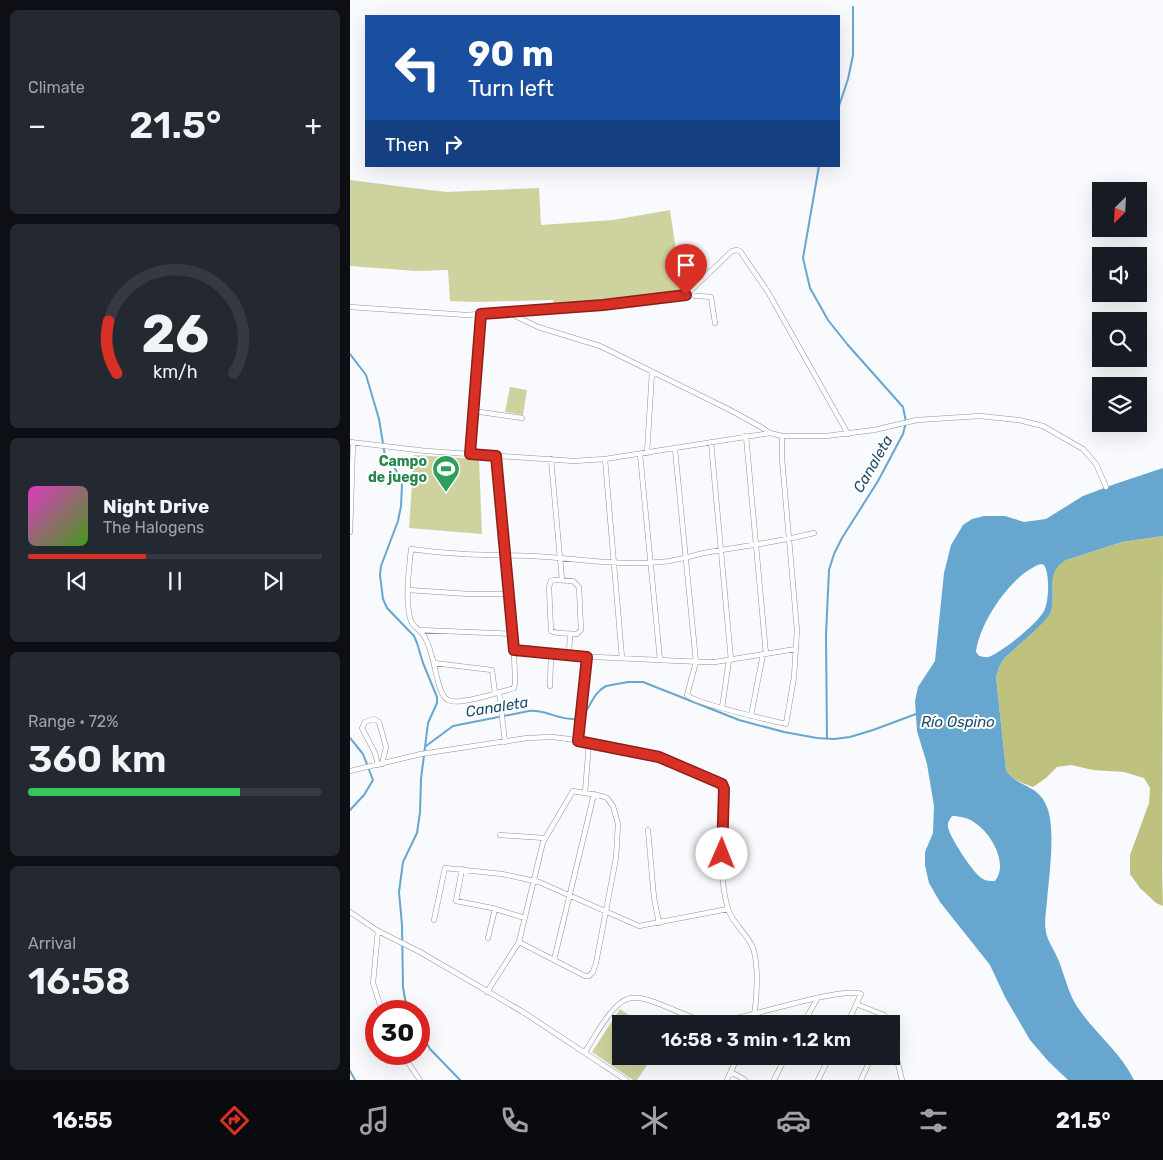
<!DOCTYPE html>
<html lang="en">
<head>
<meta charset="utf-8">
<style>
  :root { --surface:#171b24; --page:#242831; --text:#f1f3f6; --muted:#9ea1a6; --line:#363941; --accent:#d93025 }
  body { margin:0; font-family:Rubik,sans-serif; background:var(--page); color:var(--text); height:100vh; display:flex; flex-direction:column; font-size:19px; white-space:nowrap }
  * { box-sizing:border-box; margin:0 }
  p { font-size:16px; color:var(--muted) }
  .icon { flex:none; width:28px; height:28px; fill:none; stroke:currentColor; stroke-width:2; stroke-linecap:round; stroke-linejoin:round }
  .map { position:relative; flex:1; overflow:hidden }
  .side { display:flex; flex-direction:column; gap:10px; padding:10px; background:#0d0f14; width:350px }
  .side>* { flex:none }
  .top-card { position:absolute; left:15px; top:15px; width:475px; height:152px; border-radius:0px; box-shadow:0 5px 20px #0002; background:#1a4fa0; color:#fff; overflow:hidden }
  .needle { width:32px; rotate:204deg }
  .buttons { position:absolute; left:742px; top:182px; display:grid; gap:10px }
  .buttons a { display:grid; place-items:center; width:55px; height:55px; border-radius:0px; background:var(--surface); box-shadow:0 5px 20px #0002; font-size:25px }
  .speed { position:absolute; left:15px; top:1000px; display:flex; gap:10px; font-size:25px; font-weight:700; text-align:center }
  .speed>* { display:grid; place-content:center; width:65px; height:65px; border-radius:50%; background:var(--surface); box-shadow:0 5px 20px #0002; line-height:1 }
  .speed .limit { border:8px solid #d22; background:#fff; color:#111 }
  .pin { position:absolute; display:grid; place-items:center; width:42px; height:42px; color:#fff; margin:-51px -21px; border-radius:50% 50% 50% 0; rotate:-45deg; box-shadow:0 0 5px #0007 }
  .pin .icon { rotate:45deg }
  .me { position:absolute; width:55px; margin:-28px; rotate:1deg; stroke-linejoin:round; filter:drop-shadow(0 0 4px #0008) }
  .turn { display:flex; align-items:center; gap:18px; height:105px; padding:0 20px; font-size:22px }
  .turn .icon { width:65px; height:65px; stroke-width:2.5 }
  .turn b { display:block; font-size:35px; line-height:42px }
  .then { display:flex; align-items:center; height:48px; padding:0 20px; background:#0003; gap:10px; font-size:19px }
  .big { font-size:38px; font-weight:600; line-height:1.1 }
  .side .tile { flex:1; display:flex; flex-direction:column; justify-content:center; gap:8px; min-width:0; padding:0 18px; border-radius:8px; background:var(--page) }
  .side .dial { align-items:center; gap:0 }
  .dial svg { height:130px; overflow:visible; fill:none; stroke:var(--line); stroke-width:7; stroke-linecap:round; text-anchor:middle }
  .dial text { fill:var(--text); stroke:none }
  .song { display:flex; align-items:center; gap:15px }
  .cover { width:60px; height:60px; border-radius:8px; background:linear-gradient(135deg,hsl(310 70% 55%),hsl(100 70% 35%)) }
  .played { height:5px; border-radius:2px; background:linear-gradient(90deg,var(--accent) 40%,var(--line) 40%) }
  .keys { display:flex; justify-content:space-around; direction:ltr }
  .heat { display:flex; justify-content:space-between; align-items:center; font-size:28px; direction:ltr }
  .charge { height:8px; border-radius:4px; background:linear-gradient(90deg,#34c759 72%,var(--line) 0) }
  .trip { position:absolute; left:262px; top:1015px; width:288px; height:50px; border-radius:0px; background:var(--surface); box-shadow:0 5px 20px #0002; font-weight:600; line-height:50px; text-align:center }
  .dock { display:flex; height:80px; justify-content:space-around; align-items:center; background:#090b0e; color:var(--muted) }
  .dock .icon { width:35px; height:35px }
  .dock .active { color:var(--accent) }
  .dock b { font-size:22px; color:var(--text) }
  main { display:flex; flex:1; min-height:0 }
  .map>svg:first-child { display:block }
  .green { fill:#ced29e }
  .forest { fill:#bec27e }
  .water { fill:#66a6cf; fill-rule:evenodd }
  .lines { fill:none; stroke-linecap:round; stroke-linejoin:round }
  .stream { stroke:#66a6cf; stroke-width:2 }
  .minor-casing { stroke:#8f949c; stroke-width:5.5 }
  .minor { stroke:#fff; stroke-width:4.5 }
  .route-casing { stroke:#8d1f18; stroke-width:12 }
  .route { stroke:#d93025; stroke-width:9 }
  .labels { text-anchor:middle; dominant-baseline:central; stroke-width:4; stroke-linejoin:round; paint-order:stroke }
  .leisure-label { font-size:14px; font-weight:bold; fill:#27864d; stroke:#fff; text-anchor:end }
  .water-label { font-size:15px; font-style:italic; fill:#1d4f6c; stroke:#fff }
</style>
</head>
<body>
<main>
<section class="side">
<div class="tile"><p>Climate</p>
<div class="heat"><a>−</a><b class="big">21.5°</b><a>+</a></div>
</div>
<div class="tile dial"><svg viewBox="0 0 100 80">
<path d="M14 69A42 42 0 1 1 86 69"/>
<path d="M14 69A42 42 0 0 1 9 37" stroke="#d93025"/>
<text x="50" y="56" font-size="32" font-weight="700">26</text>
<text x="50" y="72" font-size="11">km/h</text>
</svg></div>
<div class="tile">
<div class="song"><i class="cover"></i><div><b>Night Drive</b><p>The Halogens</p></div></div>
<div class="played"></div>
<div class="keys"><svg class="icon" aria-label="previous" viewBox="0 0 24 24"><path d="M18 5L8 12l10 7zM5 5v14"/></svg><svg class="icon" aria-label="pause" viewBox="0 0 24 24"><path d="M8 5v14M16 5v14"/></svg><svg class="icon" aria-label="next" viewBox="0 0 24 24"><path d="M6 5l10 7-10 7zM19 5v14"/></svg></div>
</div>
<div class="tile"><p>Range · 72%</p><b class="big">360 km</b><div class="charge"></div></div>
<div class="tile"><p>Arrival</p><b class="big">16:58</b></div>
</section>
<div class="map">
<svg width="813" height="1080" viewBox="0 0 813 1080">
  <rect width="100%" height="100%" fill="#f8fafe"/>
  <!-- green -->
  <path class="green" d="M0,180L62,188L97,192L189,188L191,225L263,220L320,210L332,291L204,305L203,300L124,302L100,301L98,270L67,271L0,266Z
    M160,387L177,390L173,415L155,412Z
    M64,455L129,459L132,534L59,528Z
    M270,1009L292,1024H271V1056H303L287,1080H283L242,1052Z"/>
  <!-- forest -->
  <path class="forest" d="M813,536L812,874L813,906L806,903L790,888L780,874V855L799,803L800,788L794,778L774,772L743,770L721,765L707,767L696,778L683,787C672,783 662,780 656,770L646,677L649,667L653,660C665,647 699,621 702,605C705,588 695,571 716,560L772,542Z"/>
  <!-- water -->
  <path class="water" d="M813,468V536L772,542L716,560C693,573 708,595 700,613C694,625 664,648 653,660L649,667L646,677L656,770C667,788 688,783 697,807C706,830 699,876 697,901C696,915 693,925 698,939C701,946 705,952 708,959C715,976 718,993 728,1008C745,1033 771,1053 784,1080H718L699,1062L680,1040L655,997L640,965L590,902L579,883L575,865V852L583,833L584,806L577,764L567,731L565,701L568,687L585,661L594,573L601,545L613,525L622,519L634,516H655L674,522L696,519L733,496L765,484ZM691,564L694,565C700,574 699,601 694,611C688,623 653,651 641,656C637,658 633,657 629,656L626,652C629,623 662,573 691,564ZM602,816C610,816 619,818 625,823C641,833 659,864 645,881C641,881 636,881 633,879C624,875 599,836 598,827C597,822 600,820 602,816Z"/>
  <g class="lines">
    <!-- stream -->
    <path class="stream" d="M489,106L498,79L503,55V7
      M469,166L453,258L460,288L478,320L497,344L553,407L556,422L553,434L528,481L492,538L484,554L479,570L476,635L477,739
      M0,354L16,375L29,419L35,456L46,470L52,485L51,506L48,521L31,566L30,575L33,599L37,608L64,636L67,643L73,663L87,697V703L78,723L71,779L70,812L67,833L53,862L49,892L52,925L53,987L55,999L60,1011
      M236,711C242,702 246,691 256,686L278,682H293L389,720L434,732L467,738L484,739L500,737L523,730L566,714
      M0,738L13,754L23,780L14,795L0,810
      M76,746L103,726L179,711C196,709 209,721 228,719
      M69,1030L80,1049L110,1080
      M0,1071L5,1080"/>
    <defs>
      <path id="minor" d="M336,295L382,251L387,250L390,251L418,292L498,434
        M0,307L116,315L253,305L336,295L361,297L365,323
        M157,312L188,327L250,346L380,410L411,427L420,433L432,436H476L524,430L567,420L630,416L669,420L693,426L733,449L746,464L756,487
        M123,411L172,418
        M396,436L416,654
        M0,442L76,451L224,461L255,459L420,433
        M361,442L381,660
        M325,449L346,662L337,695C347,704 419,720 436,724L444,677L447,630L432,459V436
        M297,453L302,372
        M120,454L131,314
        M290,454L310,660
        M146,455C151,502 155,549 159,596C162,626 165,655 165,684L164,688L158,690C145,693 108,706 98,700C88,695 86,668 82,657C80,650 78,642 74,636C70,629 62,627 60,618C55,596 59,571 61,549C102,555 141,555 182,556C226,558 268,566 311,562C328,561 343,555 359,552C394,546 429,542 464,533
        M201,459L212,580
        M255,459L272,658
        M0,532L3,443
        M204,580L223,581L229,587L231,630L227,634L208,633L201,631L199,587L201,581Z
        M58,590L119,594H159
        M69,630L163,634
        M164,650L245,657L352,662H365L446,649
        M219,655L220,635
        M84,663L142,670L145,693
        M200,686L201,654
        M149,692L155,742
        M372,708L379,660
        M401,716L413,654
        M228,741L237,657
        M28,765L25,753L12,728L15,722L24,719L29,722L36,747L32,764
        M0,771L71,754L177,738L202,737L219,739L309,757L372,784L374,789C374,828 367,871 378,909C382,922 394,931 401,944C410,959 407,1006 402,1024
        M235,793L239,743
        M298,830L304,898L309,923
        M150,835L195,838
        M112,869L106,901L142,908L175,918
        M0,912L28,931L70,952L173,1012L276,1080
        M84,920L95,868L152,874L189,882L289,926L378,909
        M28,931L23,983L32,1011
        M138,938L145,909
        M204,960L244,794
        M137,992L169,942L193,842L223,791L252,796L257,798L263,806L268,824L266,858L246,963L243,972L239,976H235L169,942
        M506,1004L534,1015L538,1024
        M453,1024L467,999
        M541,1035L552,1080
        M235,1052C244,1038 261,1005 277,999C300,991 340,1025 369,1022C397,1018 492,986 511,994L497,1024
        M52,1054L70,1080
        M381,1072L395,1080
        M377,1080L388,1056
        M424,1080L436,1056
        M468,1080L480,1056
        M511,1080L522,1056"/>
    </defs>
    <!-- minor casing -->
    <use href="#minor" class="minor-casing"/>
    <!-- minor -->
    <use href="#minor" class="minor"/>
  </g>
  <g class="lines">
    <defs>
      <path id="route" d="M336,295L253,305L131,314L120,454L146,456L164,650L237,657L228,741L309,757L372,784L374,789L372,854"/>
    </defs>
    <!-- route casing -->
    <use href="#route" class="route-casing"/>
    <!-- route -->
    <use href="#route" class="route"/>
  </g>
  <!-- icons -->
  <defs>
    <symbol id="stadium-pin" viewBox="-11 -11 22 30"><path d="M0 17L-7.5 6A9.5 9.5 0 1 1 7.5 6Z" fill="#2e9e5b" stroke="#fff"/><path d="M0-5a6.5 5 0 1 0 0 10a6.5 5 0 1 0 0-10ZM-3.5-1.8h7v3.6h-7Z" fill="#fff"/></symbol>
  </defs>
  <g fill-rule="evenodd">
    <use href="#stadium-pin" x="80" y="453" width="32" height="43"/>
  </g>
  <g class="labels">
    <!-- leisure labels -->
    <g class="leisure-label">
      <text x="77" y="461">Campo<tspan x="77" dy="16">de juego</tspan></text>
    </g>
    <!-- water labels -->
    <g class="water-label">
      <text transform="translate(523 464) rotate(-60)">Canaleta</text>
      <text transform="translate(147 707) rotate(-9)">Canaleta</text>
      <text x="608" y="722">Río Ospino</text>
    </g>
  </g>
</svg>
<div class="buttons">
<a><svg class="needle" viewBox="-14 -14 28 28"><path d="M0-13l5 13h-10z" fill="#e53935"/><path d="M0 13l5-13h-10z" fill="#9ea1a6"/></svg></a>
<a><svg class="icon" aria-label="sound" viewBox="0 0 24 24"><path d="M4 9h4l5-4v14l-5-4H4zM17 9q2 3 0 6"/></svg></a>
<a><svg class="icon" aria-label="search" viewBox="0 0 24 24"><circle cx="10" cy="10" r="6"/><path d="M15 15l6 6"/></svg></a>
<a><svg class="icon" aria-label="layers" viewBox="0 0 24 24"><path d="M12 4l9 5-9 5-9-5zM3 14l9 5 9-5"/></svg></a>
</div>
<div class="speed"><div class="limit">30</div></div>
<div class="pin" style="left:336px;top:295px;background:#d93025"><svg class="icon" aria-label="arrive" viewBox="0 0 24 24"><path d="M6 21V4h12l-3 4 3 4H6"/></svg></div>
<svg class="me" style="left:372px;top:854px" viewBox="-20 -20 40 40"><circle r="19" fill="#fff"/><path d="M0-13L10 11 0 6-10 11z" fill="#d93025"/></svg>
<div class="trip">16:58 · 3 min · 1.2 km</div>
<div class="top-card">
<div class="turn"><svg class="icon" aria-label="left" viewBox="0 0 24 24"><path d="M17 20v-9H6M10 6l-5 5 5 5"/></svg><div><b>90 m</b>Turn left</div></div>
<div class="then">Then<svg class="icon" aria-label="right" viewBox="0 0 24 24"><path d="M7 20v-9h11M14 6l5 5-5 5"/></svg></div>
</div>
</div>
</main>
<nav class="dock">
<b>16:55</b>
<svg class="icon active" aria-label="directions" viewBox="0 0 24 24"><path d="M12 3l9 9-9 9-9-9zM9 14v-3h6M13 9l2 2-2 2"/></svg>
<svg class="icon" aria-label="music" viewBox="0 0 24 24"><path d="M9 18V5l10-2v13"/><circle cx="6" cy="18" r="3"/><circle cx="16" cy="16" r="3"/></svg>
<svg class="icon" aria-label="phone" viewBox="0 0 24 24"><path d="M5 4h4l2 5-3 2q2 4 5 5l2-3 5 2v4C11 20 4 13 5 4z"/></svg>
<svg class="icon" aria-label="climate" viewBox="0 0 24 24"><path d="M12 3v18M4 7l16 10M4 17L20 7"/></svg>
<svg class="icon" aria-label="car" viewBox="0 0 24 24"><path d="M5 17H2v-5l4-1 3-4h7l3 4 3 1v5h-3M9 17h6M6 11h13"/><circle cx="7" cy="17" r="2"/><circle cx="17" cy="17" r="2"/></svg>
<svg class="icon" aria-label="filters" viewBox="0 0 24 24"><path d="M4 7h16M4 17h16"/><circle cx="9" cy="7" r="2"/><circle cx="15" cy="17" r="2"/></svg>
<b>21.5°</b>
</nav>
</body>
</html>
